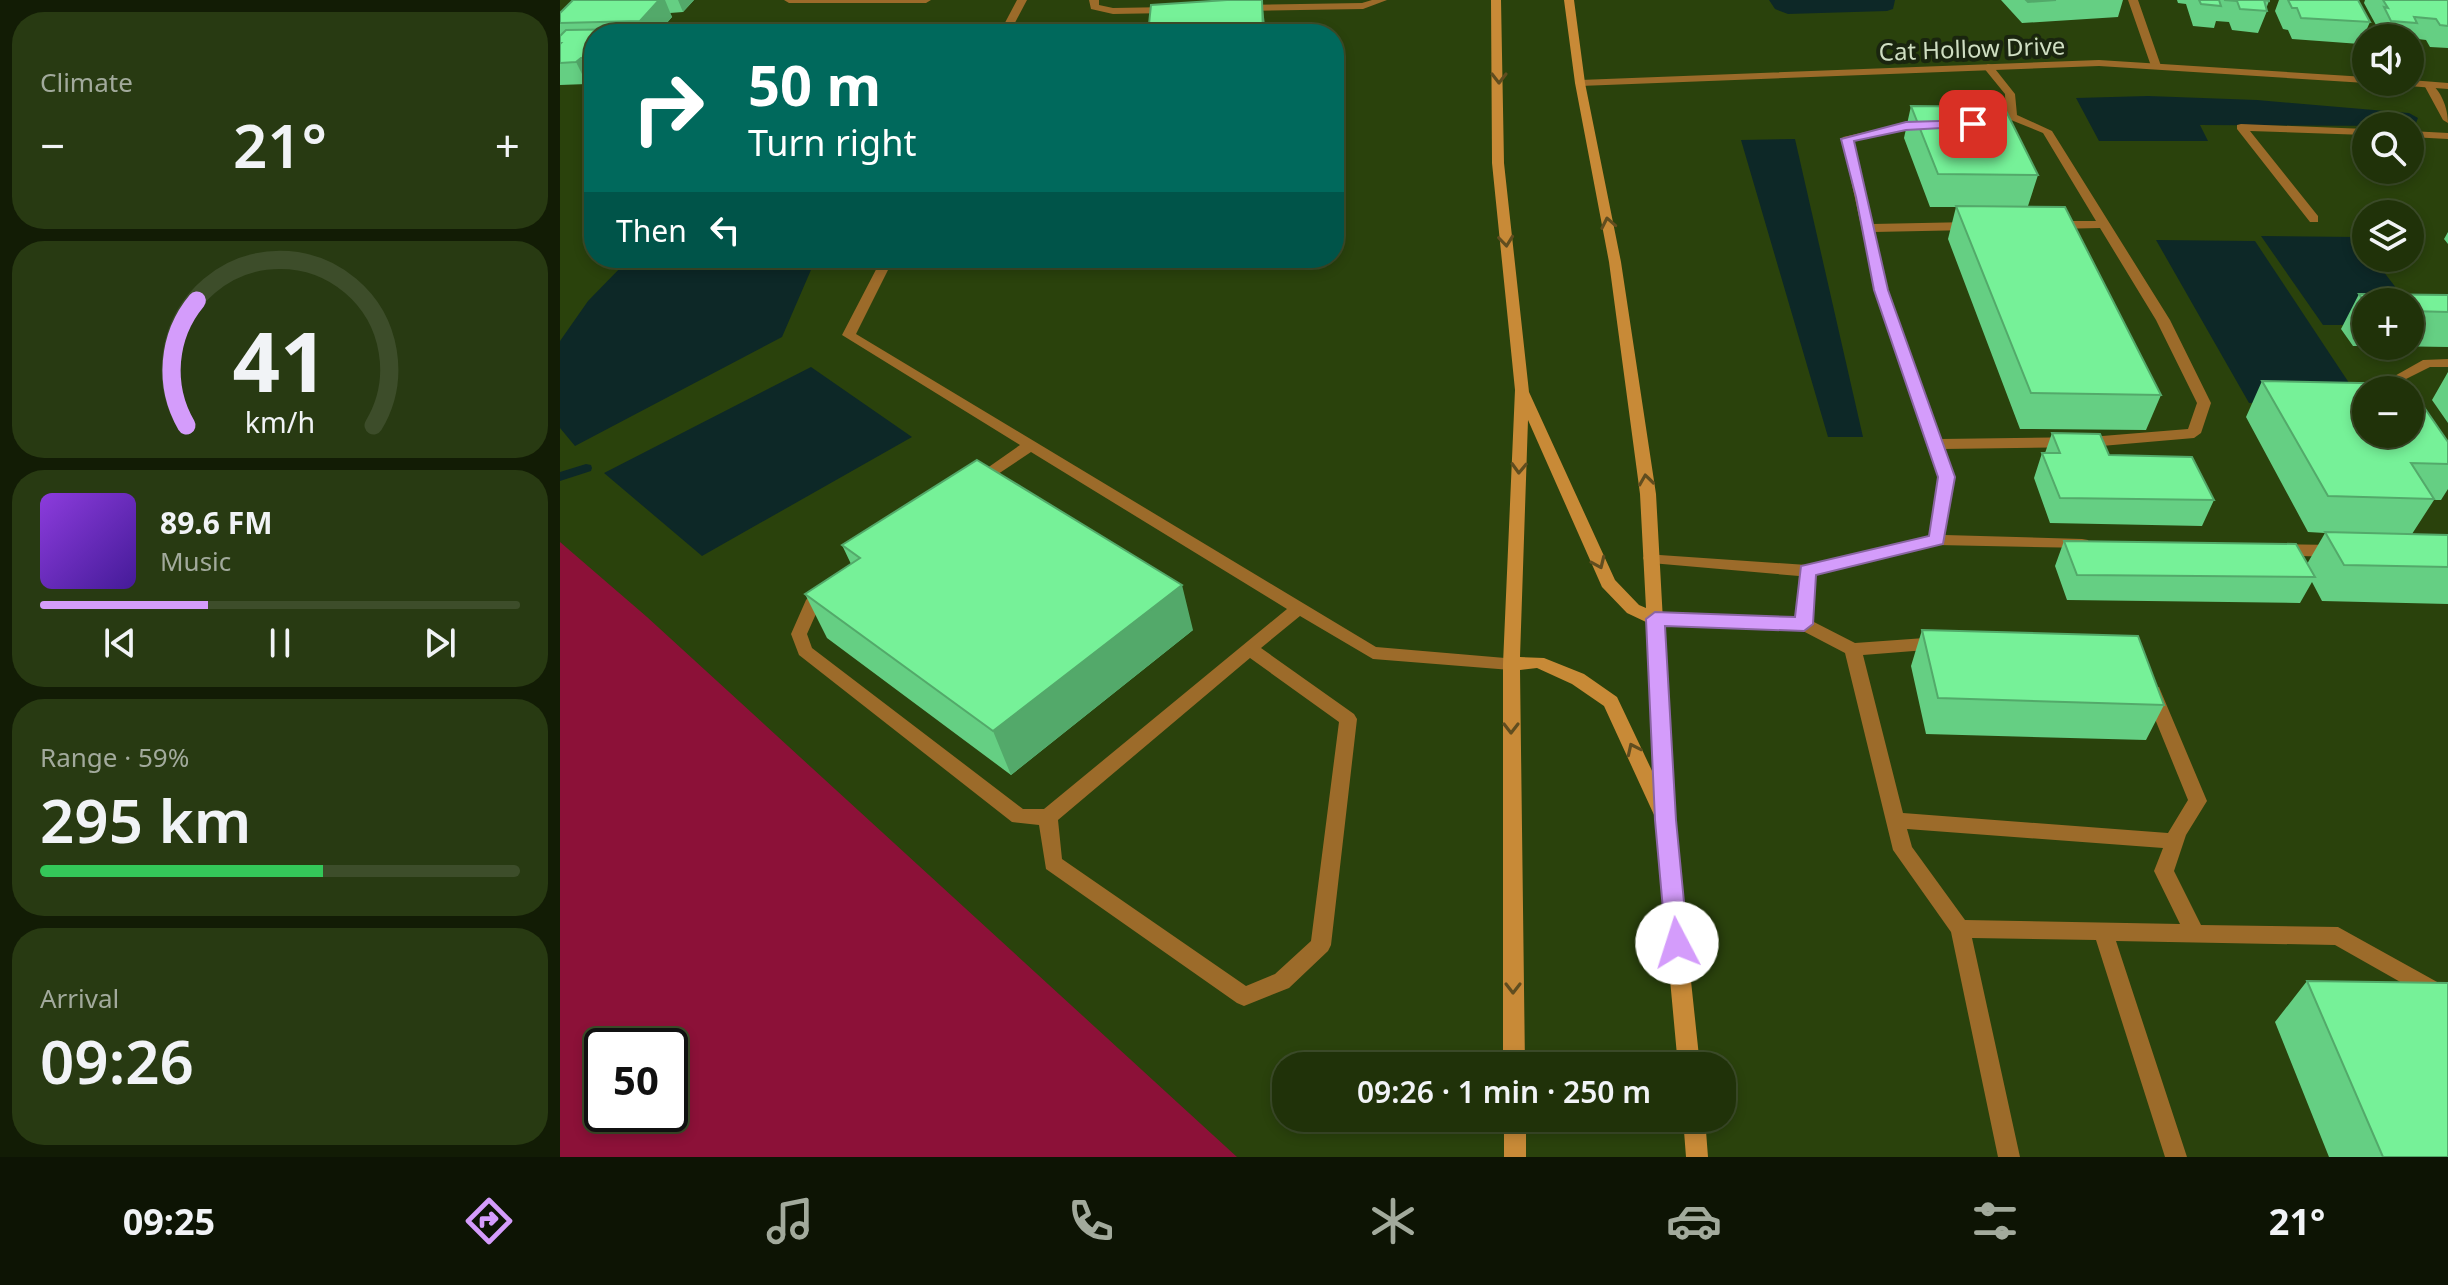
<!DOCTYPE html>
<html lang="en">
<head>
<meta charset="utf-8">
<style>
  :root { --surface:#203209; --page:#283a12; --text:#f1f3f6; --muted:#a2aa9c; --line:#3d4d2a; --accent:#d49cfb }
  body { margin:0; font-family:"Noto Sans",sans-serif; background:var(--page); color:var(--text); height:100vh; display:flex; flex-direction:column; font-size:30px; white-space:nowrap }
  * { box-sizing:border-box; margin:0 }
  p { font-size:26px; color:var(--muted) }
  .icon { flex:none; width:44px; height:44px; fill:none; stroke:currentColor; stroke-width:2; stroke-linecap:round; stroke-linejoin:round }
  .map { position:relative; flex:1; overflow:hidden }
  .drawer { display:flex; flex-direction:column; gap:12px; padding:12px; background:#121c05; width:560px }
  .drawer>* { flex:none }
  .hud { position:absolute; left:24px; top:24px; width:760px; height:244px; border-radius:32px; box-shadow:0 4px 12px #0003,0 0 0 2px var(--line); background:#00695c; color:#fff; overflow:hidden }
  .controls { position:absolute; left:1792px; top:24px; display:grid; gap:16px }
  .controls a { display:grid; place-items:center; width:72px; height:72px; border-radius:50%; background:var(--surface); box-shadow:0 4px 12px #0003,0 0 0 2px var(--line); font-size:40px }
  .speed { position:absolute; left:24px; top:1028px; display:flex; gap:16px; font-size:40px; font-weight:700; text-align:center }
  .speed>* { display:grid; place-content:center; width:104px; height:104px; border-radius:50%; background:var(--surface); box-shadow:0 4px 12px #0003,0 0 0 2px var(--line); line-height:1 }
  .speed .limit { border:4px solid #111; border-radius:12px; background:#fff; color:#111 }
  .pin { position:absolute; display:grid; place-items:center; width:68px; height:68px; color:#fff; margin:-34px; border-radius:16px; box-shadow:0 4px 12px #0006 }
  .me { position:absolute; width:88px; margin:-44px; rotate:355deg; stroke-linejoin:round; filter:drop-shadow(0 0 6px #0008) }
  .turn { display:flex; align-items:center; gap:28px; height:168px; padding:0 32px; font-size:36px }
  .turn .icon { width:104px; height:104px; stroke-width:2.5 }
  .turn b { display:block; font-size:56px; line-height:68px }
  .then { display:flex; align-items:center; height:76px; padding:0 32px; background:#0003; gap:16px; font-size:30px }
  .big { font-size:60px; font-weight:600; line-height:1.1 }
  .drawer .card { flex:1; display:flex; flex-direction:column; justify-content:center; gap:12px; min-width:0; padding:0 28px; border-radius:32px; background:var(--page) }
  .drawer .dial { align-items:center; gap:0 }
  .dial svg { height:208px; overflow:visible; fill:none; stroke:var(--line); stroke-width:7; stroke-linecap:round; text-anchor:middle }
  .dial text { fill:var(--text); stroke:none }
  .song { display:flex; align-items:center; gap:24px }
  .cover { width:96px; height:96px; border-radius:12px; background:linear-gradient(135deg,hsl(270 70% 55%),hsl(260 70% 35%)) }
  .played { height:8px; border-radius:4px; background:linear-gradient(90deg,var(--accent) 35%,var(--line) 35%) }
  .keys { display:flex; justify-content:space-around; direction:ltr }
  .heat { display:flex; justify-content:space-between; align-items:center; font-size:44px; direction:ltr }
  .charge { height:12px; border-radius:6px; background:linear-gradient(90deg,#34c759 59%,var(--line) 0) }
  .trip { position:absolute; left:712px; top:1052px; width:464px; height:80px; border-radius:32px; background:var(--surface); box-shadow:0 4px 12px #0003,0 0 0 2px var(--line); font-weight:600; line-height:80px; text-align:center }
  .dock { display:flex; height:128px; justify-content:space-around; align-items:center; background:#0d1404; color:var(--muted) }
  .dock .icon { width:56px; height:56px }
  .dock .active { color:var(--accent) }
  .dock b { font-size:36px; color:var(--text) }
  main { display:flex; flex:1; min-height:0 }
  .map>svg:first-child { display:block }
  .green { fill:#8c1138; fill-rule:evenodd }
  .water { fill:#0d2827 }
  .lines { fill:none; stroke-linecap:round; stroke-linejoin:round }
  .stream { fill:#0d2827; fill-rule:evenodd }
  .lane { fill:#9c6b2a; fill-rule:evenodd }
  .street { fill:#9c6b2a; fill-rule:evenodd }
  .secondary { fill:#c88a37; fill-rule:evenodd }
  .wall { fill:#65cf83 }
  .shaded-wall { fill:#53a96a }
  .building { fill:#76f198; stroke:#53a96a; stroke-width:2; fill-rule:evenodd }
  .oneway { stroke:#604d1f }
  .route { fill:#d49cfb; stroke:#8a65a3; stroke-width:2 }
  .labels { text-anchor:middle; dominant-baseline:central; stroke-width:8; stroke-linejoin:round; paint-order:stroke }
  .far-street-label { font-size:24px; fill:#cfdec2; stroke:#1a250f }
</style>
</head>
<body>
<main>
<section class="drawer">
<div class="card"><p>Climate</p>
<div class="heat"><a>−</a><b class="big">21°</b><a>+</a></div>
</div>
<div class="card dial"><svg viewBox="0 0 100 80">
<path d="M14 69A42 42 0 1 1 86 69"/>
<path d="M14 69A42 42 0 0 1 18 21" stroke="#d49cfb"/>
<text x="50" y="56" font-size="32" font-weight="700">41</text>
<text x="50" y="72" font-size="11">km/h</text>
</svg></div>
<div class="card">
<div class="song"><i class="cover"></i><div><b>89.6 FM</b><p>Music</p></div></div>
<div class="played"></div>
<div class="keys"><svg class="icon" aria-label="previous" viewBox="0 0 24 24"><path d="M18 5L8 12l10 7zM5 5v14"/></svg><svg class="icon" aria-label="pause" viewBox="0 0 24 24"><path d="M8 5v14M16 5v14"/></svg><svg class="icon" aria-label="next" viewBox="0 0 24 24"><path d="M6 5l10 7-10 7zM19 5v14"/></svg></div>
</div>
<div class="card"><p>Range · 59%</p><b class="big">295 km</b><div class="charge"></div></div>
<div class="card"><p>Arrival</p><b class="big">09:26</b></div>
</section>
<div class="map">
<svg width="1888" height="1157" viewBox="0 0 1888 1157">
  <rect width="100%" height="100%" fill="#2a420c"/>
  <!-- green -->
  <path class="green" d="M0,542L87,617L677,1157H0ZM110,1046V1114H42V1046Z"/>
  <!-- water -->
  <path class="water" d="M1209,0H1335L1333,9L1327,11L1228,14L1215,9Z
    M1588,96L1697,100L1849,113L1858,118L1856,123L1847,126L1640,125L1648,141H1539L1516,98Z
    M1235,139L1303,437H1268L1181,140Z
    M1701,236L1796,237L1806,249V258H1813L1847,302H1806V325H1763Z
    M1596,240L1695,241L1803,404L1689,403Z
    M254,263L222,337L15,446L0,428V341L28,301L64,264Z
    M251,367L352,437L142,556L44,473Z"/>
  <g class="lines">
    <!-- stream -->
    <path class="stream" d="M26,464L31,465L32,468L31,471L0,481V472Z"/>
    <!-- lane -->
    <path class="lane" d="M224,0H371L366,3H229Z
      M457,0H467L449,34H439Z
      M529,0H539V5L553,8L609,7L614,10L609,13L553,14L531,9Z
      M812,0H827L803,9L684,11L679,8L684,5L802,3Z
      M1568,0H1578L1601,66L1600,68L1591,66Z
      M1428,64L1432,65L1455,94L1457,115L1492,131L1610,320L1651,403L1641,433L1634,438L1530,447L1383,449L1393,477L1385,535L1522,539L1528,540L1530,544L1528,548L1377,545L1255,575L1252,621L1295,643L1379,637L1385,639L1387,643L1385,647L1379,649L1303,655L1343,813L1608,833L1628,800L1584,692L1587,687H1599L1647,801L1626,835L1614,871L1641,925L1778,927L1888,988V1009L1775,945L1556,941L1627,1157H1605L1536,940L1412,938L1460,1157H1438L1391,932L1333,850L1285,653L1241,630L1095,625L1089,623L1087,619L1089,615L1095,613L1236,618L1239,576L1091,563L1085,562L1083,558L1085,554L1247,565L1370,536L1379,477L1315,290L1282,139L1283,137L1346,123H1373L1374,125L1369,128L1346,129L1293,141L1312,224L1411,222L1417,226L1411,230L1314,232L1327,290L1380,439L1530,437L1628,429L1637,403L1596,320L1540,228L1495,229L1489,225L1495,221H1536L1483,133L1451,120L1428,124L1423,121L1446,115L1445,94L1423,67ZM1347,829L1603,848L1594,871L1620,924L1405,920L1352,847Z
      M1869,82C1881,90 1888,108 1888,123L1883,120L1864,85Z
      M1681,124L1806,129V135L1690,131L1758,216V222H1750L1677,129V125Z
      M1850,131L1888,133V139L1850,137Z
      M322,258H334L296,334L816,647L957,659L959,664L957,669L951,670L813,659L740,616L701,648L794,714L797,719L771,945L768,951L729,988L684,1006L677,1003L486,869L479,825L452,822L239,655L231,634L246,600L257,588H269L271,592L259,607L247,634L252,648L463,809H484L727,609L471,452L423,484H413L411,481L413,478L460,445L282,335ZM690,658L779,722L751,941L715,974L686,986L502,859L498,820Z
      M1888,359V367H1870L1846,379L1852,390L1850,393V390H1838L1831,378L1863,360Z
      M1718,544L1774,545L1782,550C1773,559 1719,558 1710,549Z"/>
    <!-- street -->
    <path class="street" d="M1539,60L1806,77V82H1810L1806,83L1539,66L1020,86L1015,83L1020,80Z
      M1850,80L1888,83V89L1835,85L1830,82Z"/>
    <!-- secondary -->
    <path class="secondary" d="M931,0H941L944,163L969,392L1055,580L1079,605L1086,608L1080,494L1049,262L1015,83L1004,0H1014L1025,83L1061,262L1096,494L1114,820L1140,1066H1118L1095,817L1044,706L1012,684L977,668L960,670L965,1066H943V664L955,390L932,163ZM968,420L1042,587L1067,613L1086,622L1094,775L1057,697L1024,674L984,658L960,657Z
      M944,1118H966V1157H944Z
      M1123,1118H1145L1148,1157H1126Z"/>
  </g>
  <!-- wall -->
  <path class="wall" d="M13,0H134L123,12L110,13L112,17L97,34H34V80H31L27,84L0,85V13Z
    M1441,0H1563L1558,17L1462,23Z
    M1617,0H1709V1L1706,9L1707,11L1698,33L1672,30L1669,22L1656,21L1654,28L1633,26L1626,4L1618,3Z
    M1719,0H1798L1810,22L1800,44L1732,39L1728,30L1723,29L1715,11Z
    M1805,0H1888V48L1870,47L1866,40L1850,38H1819L1814,29L1816,25L1804,3Z
    M1351,106L1478,175L1468,206L1601,395L1586,430L1460,429L1388,239L1396,207H1370L1344,138Z
    M1888,232V244L1884,239Z
    M1799,294L1888,295V347L1825,346H1850V302H1806V346H1793L1781,329Z
    M1888,372V423L1872,400Z
    M1702,381L1888,442V489L1881,500H1874L1852,534L1888,535V604L1762,601L1752,582L1740,603L1507,600L1495,566L1504,541L1747,564L1765,533L1748,532L1686,417Z
    M1492,433L1549,455L1654,500L1642,526L1490,523L1474,478L1482,453H1485Z
    M282,545L633,630L451,775L267,638L245,594L291,564Z
    M1362,630L1604,705L1586,740L1366,734L1351,666Z
    M1747,981L1888,1157H1769L1715,1022Z"/>
  <!-- shaded-wall -->
  <path class="shaded-wall" d="M99,0H105L112,17L97,34H86L80,21Z
    M118,0H134L123,12Z
    M702,0L706,34H703Z
    M21,58L31,80L27,84L16,62Z
    M622,585L633,630L451,775L433,731Z"/>
  <!-- building -->
  <path class="building" d="M13,0H99L80,21L0,23V13Z
    M667,0H702L703,34H588L591,5Z
    M1466,0H1496L1468,2Z
    M1639,0H1659L1661,6L1641,4Z
    M1664,0H1709V1L1704,0L1707,11L1680,9L1677,1Z
    M1728,0H1798L1810,22L1741,18L1737,8H1732Z
    M1823,0H1888V26L1880,25L1876,19L1854,17L1857,23L1831,21L1824,7L1828,8Z
    M75,29L70,34H34V57L21,58L16,62L0,63V44L1,43H0V36L6,30Z
    M1351,106L1444,107L1478,175L1378,174Z
    M1396,206L1505,207L1601,395L1471,393Z
    M1799,294L1888,295V312L1850,311V302H1806V304Z
    M1702,381L1848,384L1888,442V464L1851,463L1874,499L1768,496ZM1806,390H1850V434H1806Z
    M1492,433L1540,434L1549,455L1632,457L1654,500L1500,498L1482,453H1500Z
    M417,460L622,585L433,731L245,594L300,558L282,545Z
    M1765,532L1888,535V567L1784,565Z
    M1504,541L1736,544L1755,577L1517,575Z
    M1362,630L1578,636L1604,705L1378,698Z
    M1747,981L1888,983V1157H1823Z"/>
  <!-- one-way arrows -->
  <defs><path id="oneway-chevron" d="M-2-3.5L2.5 0L-2 3.5" fill="none" stroke-width="1.6" stroke-linecap="round" stroke-linejoin="round" transform="scale(2)"/></defs>
  <g class="oneway">
    <use href="#oneway-chevron" transform="translate(939 78) rotate(90)"/>
    <use href="#oneway-chevron" transform="translate(1048 223) rotate(-101)"/>
    <use href="#oneway-chevron" transform="translate(946 241) rotate(84)"/>
    <use href="#oneway-chevron" transform="translate(959 468) rotate(92)"/>
    <use href="#oneway-chevron" transform="translate(1086 480) rotate(-98)"/>
    <use href="#oneway-chevron" transform="translate(1039 563) rotate(66)"/>
    <use href="#oneway-chevron" transform="translate(951 728) rotate(90)"/>
    <use href="#oneway-chevron" transform="translate(1073 749) rotate(-115)"/>
    <use href="#oneway-chevron" transform="translate(953 988) rotate(90)"/>
  </g>
  <!-- route -->
  <path class="route" d="M1413,120L1418,121V126L1346,130L1294,141L1328,290L1395,477L1383,544L1256,575L1253,624L1244,631L1105,626L1116,820L1128,943L1125,950L1117,953L1109,950L1106,943L1095,820L1086,619L1095,612L1235,617L1241,566L1369,536L1378,477L1314,290L1296,197L1281,139L1346,122Z"/>
  <g class="labels">
    <!-- far-street labels -->
    <g class="far-street-label">
      <text transform="translate(1412 48) rotate(-2)">Cat Hollow Drive</text>
    </g>
  </g>
</svg>
<div class="controls">
<a><svg class="icon" aria-label="sound" viewBox="0 0 24 24"><path d="M4 9h4l5-4v14l-5-4H4zM17 9q2 3 0 6"/></svg></a>
<a><svg class="icon" aria-label="search" viewBox="0 0 24 24"><circle cx="10" cy="10" r="6"/><path d="M15 15l6 6"/></svg></a>
<a><svg class="icon" aria-label="layers" viewBox="0 0 24 24"><path d="M12 4l9 5-9 5-9-5zM3 14l9 5 9-5"/></svg></a>
<a>+</a>
<a>−</a>
</div>
<div class="speed"><div class="limit">50</div></div>
<div class="pin" style="left:1413px;top:124px;background:#d93025"><svg class="icon" aria-label="arrive" viewBox="0 0 24 24"><path d="M6 21V4h12l-3 4 3 4H6"/></svg></div>
<svg class="me" style="left:1117px;top:943px" viewBox="-20 -20 40 40"><circle r="19" fill="#fff"/><path d="M0-13L10 11 0 6-10 11z" fill="#d49cfb"/></svg>
<div class="trip">09:26 · 1 min · 250 m</div>
<div class="hud">
<div class="turn"><svg class="icon" aria-label="right" viewBox="0 0 24 24"><path d="M7 20v-9h11M14 6l5 5-5 5"/></svg><div><b>50 m</b>Turn right</div></div>
<div class="then">Then<svg class="icon" aria-label="left" viewBox="0 0 24 24"><path d="M17 20v-9H6M10 6l-5 5 5 5"/></svg></div>
</div>
</div>
</main>
<nav class="dock">
<b>09:25</b>
<svg class="icon active" aria-label="directions" viewBox="0 0 24 24"><path d="M12 3l9 9-9 9-9-9zM9 14v-3h6M13 9l2 2-2 2"/></svg>
<svg class="icon" aria-label="music" viewBox="0 0 24 24"><path d="M9 18V5l10-2v13"/><circle cx="6" cy="18" r="3"/><circle cx="16" cy="16" r="3"/></svg>
<svg class="icon" aria-label="phone" viewBox="0 0 24 24"><path d="M5 4h4l2 5-3 2q2 4 5 5l2-3 5 2v4C11 20 4 13 5 4z"/></svg>
<svg class="icon" aria-label="climate" viewBox="0 0 24 24"><path d="M12 3v18M4 7l16 10M4 17L20 7"/></svg>
<svg class="icon" aria-label="car" viewBox="0 0 24 24"><path d="M5 17H2v-5l4-1 3-4h7l3 4 3 1v5h-3M9 17h6M6 11h13"/><circle cx="7" cy="17" r="2"/><circle cx="17" cy="17" r="2"/></svg>
<svg class="icon" aria-label="filters" viewBox="0 0 24 24"><path d="M4 7h16M4 17h16"/><circle cx="9" cy="7" r="2"/><circle cx="15" cy="17" r="2"/></svg>
<b>21°</b>
</nav>
</body>
</html>
